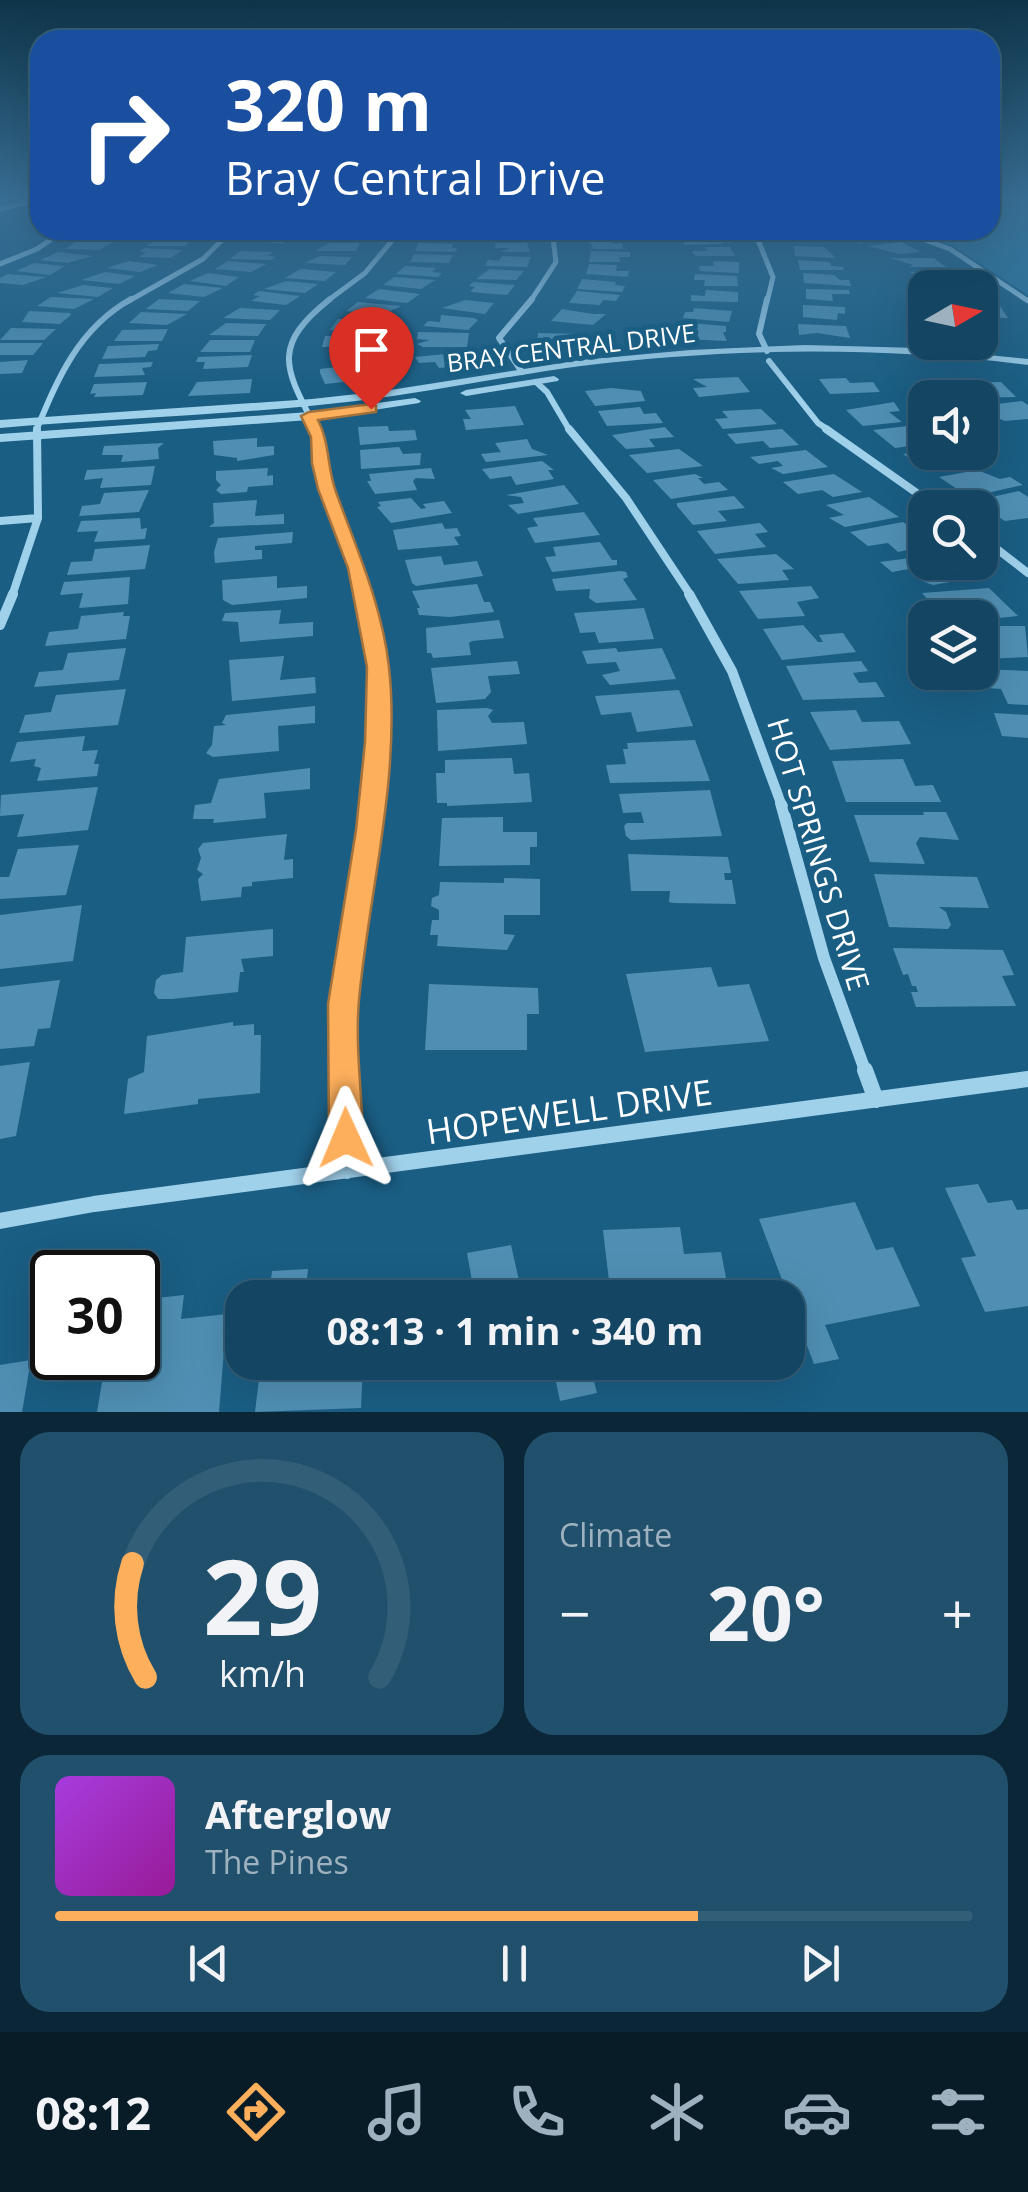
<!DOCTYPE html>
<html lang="en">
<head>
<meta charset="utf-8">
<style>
  :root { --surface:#144663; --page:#21506c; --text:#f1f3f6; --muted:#9db1be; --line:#335e78; --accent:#fdaf5c }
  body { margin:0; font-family:"Open Sans",sans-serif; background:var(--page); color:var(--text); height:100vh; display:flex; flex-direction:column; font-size:38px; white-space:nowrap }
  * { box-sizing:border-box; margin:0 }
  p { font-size:32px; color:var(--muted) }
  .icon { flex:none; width:55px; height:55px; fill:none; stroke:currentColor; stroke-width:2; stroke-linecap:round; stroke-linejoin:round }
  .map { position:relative; height:1412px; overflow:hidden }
  .side { display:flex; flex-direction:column; gap:20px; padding:20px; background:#0b2636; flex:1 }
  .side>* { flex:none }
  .top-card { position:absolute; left:30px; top:30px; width:970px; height:210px; border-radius:30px; box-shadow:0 10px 40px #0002,0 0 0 2px var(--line); background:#1a4fa0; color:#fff; overflow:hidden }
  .needle { width:65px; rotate:81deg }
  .fabs { position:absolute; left:908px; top:270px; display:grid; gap:20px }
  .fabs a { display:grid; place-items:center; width:90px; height:90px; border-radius:20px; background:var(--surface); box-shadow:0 10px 40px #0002,0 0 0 2px var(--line); font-size:50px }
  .speed { position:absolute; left:30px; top:1250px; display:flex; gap:20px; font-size:50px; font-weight:700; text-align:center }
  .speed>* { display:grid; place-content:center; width:130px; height:130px; border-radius:50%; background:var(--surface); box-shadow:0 10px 40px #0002,0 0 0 2px var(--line); line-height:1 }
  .speed .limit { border:5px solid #111; border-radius:15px; background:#fff; color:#111 }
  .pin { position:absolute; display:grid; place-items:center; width:85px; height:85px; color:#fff; margin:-102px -42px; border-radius:50% 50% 50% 0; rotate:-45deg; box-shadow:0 0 10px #0007 }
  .pin .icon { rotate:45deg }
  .me { position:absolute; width:110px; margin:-55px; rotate:359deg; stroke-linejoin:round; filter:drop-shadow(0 0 8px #0008) }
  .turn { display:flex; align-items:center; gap:35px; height:210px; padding:0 30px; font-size:45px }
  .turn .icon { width:130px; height:130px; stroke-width:2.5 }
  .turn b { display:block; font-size:70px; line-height:85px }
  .big { font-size:75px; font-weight:700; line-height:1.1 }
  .side .widget { flex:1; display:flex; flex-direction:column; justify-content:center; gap:15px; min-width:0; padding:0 35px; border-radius:30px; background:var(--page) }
  .side .dial { align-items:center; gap:0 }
  .dial svg { height:260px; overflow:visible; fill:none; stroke:var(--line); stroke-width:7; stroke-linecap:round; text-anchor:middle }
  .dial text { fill:var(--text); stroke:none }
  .song { display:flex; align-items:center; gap:30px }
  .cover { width:120px; height:120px; border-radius:15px; background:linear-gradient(135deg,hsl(280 70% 55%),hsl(300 70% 35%)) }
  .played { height:10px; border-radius:5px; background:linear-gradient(90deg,var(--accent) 70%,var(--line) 70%) }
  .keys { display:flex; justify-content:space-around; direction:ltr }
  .heat { display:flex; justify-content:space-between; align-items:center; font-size:55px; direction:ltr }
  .side .tiles { flex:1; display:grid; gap:20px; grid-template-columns:1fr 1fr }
  .widget:last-child { grid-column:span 2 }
  .trip { position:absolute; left:225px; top:1280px; width:580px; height:100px; border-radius:30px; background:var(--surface); box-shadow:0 10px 40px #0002,0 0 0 2px var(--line); font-weight:700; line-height:100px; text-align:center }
  .tab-bar { display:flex; height:160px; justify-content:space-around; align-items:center; background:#081c28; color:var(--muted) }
  .tab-bar .icon { width:70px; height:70px }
  .tab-bar .on { color:var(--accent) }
  .tab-bar b { font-size:45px; color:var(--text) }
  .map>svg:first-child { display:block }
  .green { fill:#2977a1 }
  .building { fill:#508fb3 }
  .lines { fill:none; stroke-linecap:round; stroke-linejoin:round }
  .minor-far5 { stroke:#a0d1eb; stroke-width:5 }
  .minor-far4 { stroke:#a0d1eb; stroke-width:6 }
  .minor-far3 { stroke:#a0d1eb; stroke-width:8 }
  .minor-far2 { stroke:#a0d1eb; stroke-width:10 }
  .minor-far1 { stroke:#a0d1eb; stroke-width:12 }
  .minor { stroke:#a0d1eb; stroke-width:16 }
  .tertiary { fill:#a0d1eb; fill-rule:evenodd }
  .route { fill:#fdaf5c; stroke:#a4723c; stroke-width:2.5 }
  .labels { text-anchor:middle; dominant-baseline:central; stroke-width:10; stroke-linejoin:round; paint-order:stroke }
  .far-street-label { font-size:25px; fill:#fff; stroke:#1a5e84 }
  .street-label { font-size:30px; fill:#fff; stroke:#1a5e84 }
  .near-street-label { font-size:35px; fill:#fff; stroke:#1a5e84 }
</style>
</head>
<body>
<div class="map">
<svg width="1028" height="1412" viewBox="0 0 1028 1412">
  <rect width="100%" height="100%" fill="#1a5e84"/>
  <!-- green -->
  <path class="green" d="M990,199H1028V295L951,245L907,230H990Z"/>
  <!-- building -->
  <path class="building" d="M852,230L860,232L879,235L860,243L829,237L849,236Z
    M89,231L124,232L113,240L77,238Z
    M502,231L507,234L526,231L530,239L492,240L488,232Z
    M254,234L288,235L285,237H290L283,243L245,241Z
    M684,235H717L722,244L684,245Z
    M157,239H191L185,246H146Z
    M587,239H611L612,244L622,243L623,249H594Z
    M76,242H114L99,250L65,249Z
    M901,242L921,252L899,254L868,246Z
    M329,243H360L356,251H315Z
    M418,243L453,244L452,248H457L456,252L415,251Z
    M496,243H527L530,252H500L510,248H495Z
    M794,246L824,247L836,258L795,256Z
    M705,247H730L735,256H695L692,251H707Z
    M144,248L182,250L171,258L139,257L146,252H140Z
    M240,251L273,252L268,256L275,257L271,260L230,259Z
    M591,251L630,252V257H619L620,262H589Z
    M58,252L93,256L67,263L40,260Z
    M414,254L453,255L449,263L410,262Z
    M319,256L352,257L345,265L305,263Z
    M502,256L531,257L527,267L485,266L488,260L499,261Z
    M890,258H934L946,267H909L913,265Z
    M798,260L830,262L831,266L843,267L844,270H800Z
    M129,261L158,265L140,272L107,268Z
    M228,261L266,264L251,272L215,269Z
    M713,261L739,262V273L700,271L699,266H714Z
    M34,263L65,266L50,275L16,271Z
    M589,264L617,265L616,271H629L628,277L586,274Z
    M405,266L436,268L432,272L442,273L438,277L396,274Z
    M301,269L336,272L325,281L285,278Z
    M490,269L524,271L516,280L476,279Z
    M951,271L967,281L935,282L910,272Z
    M105,272L135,276L119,284L81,280Z
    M208,273L239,277L226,286L190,281Z
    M803,273L834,275L840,280H849L851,286L804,283Z
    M7,274L46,277L23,285L0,283V278Z
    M695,274L737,276L738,286H704L705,280H694Z
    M394,277L435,280L421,289L383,285Z
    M582,279L616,282L615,285L625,286L622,292L577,289Z
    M286,281L318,284L305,293L264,289Z
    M473,282L515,285L507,295L470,292L475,287L469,286Z
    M184,284L223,288L204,297L168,293Z
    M83,285L113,288L98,297L57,293Z
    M379,289L420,294L407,303L365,298Z
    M806,289L849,290L850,294H832L833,301L806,299Z
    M706,290L738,292V302L691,301V295L705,296Z
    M259,291L300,296L286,305L251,301L260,296L253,295Z
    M577,291L620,295L616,301L603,300L600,305L569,303Z
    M51,297L94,299L74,309L37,306Z
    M159,299L200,301L188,311L146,309Z
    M465,300L494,303L485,314L442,308Z
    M358,302L401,306L382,315L346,311Z
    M803,305L845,307V314L838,313L837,320L803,317Z
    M980,305L1000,306L1008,318L980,317Z
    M240,308L280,310L270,320L223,318Z
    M694,308L732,311L729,322L683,318L685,312H693Z
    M562,309L593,314H606L593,325L551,321Z
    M29,311L70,313L71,315L60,324L22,322Z
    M141,312L187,314L167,325L129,323Z
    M441,315L474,318L478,320L468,330L423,326L428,321L440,322Z
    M338,319L380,321L374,327H380L377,332L330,330Z
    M677,322L726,326V332H723L727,341L683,339L677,336L683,335L677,331Z
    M226,323L266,324L258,336L209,335Z
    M798,324L846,326L850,338L817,333L799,335Z
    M11,328L56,329L44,340H0Z
    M168,329L162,341H114L122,330Z
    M418,332L469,333L467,347H423L417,344L430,340L417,339Z
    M538,333L578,334V342H566V347H537Z
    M376,335L375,341H366L365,346L322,347L325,336Z
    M210,340H255L250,352H200Z
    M0,343H43L33,355H0Z
    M159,344L157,350L148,351L145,357L102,359L108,346Z
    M465,352L472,365L439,368L435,362L419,363L415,357Z
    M252,355L248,367L203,369L205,362H196L198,357Z
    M28,360L22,373L0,374V362Z
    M153,362L151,367L142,368L145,375L94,377L99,364Z
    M370,363L373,369L358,371L363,379L353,381L325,384L320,373V369Z
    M738,377L750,392L699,397L693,388L707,387L693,379Z
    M846,378L850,383L873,382L880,392L830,394L819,379Z
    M252,379L250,393L188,396L197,382Z
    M147,382L143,395L94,397L96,393L90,394L94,384Z
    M1001,382L1016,397L955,398L949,390H960L958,383Z
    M611,388L641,391L645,401L595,406L585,391Z
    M1022,401L1028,405V419L1005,421L980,412V406Z
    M894,402L900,411L889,412L902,422L863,426L846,410Z
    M515,406L524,425L466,430L463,419H471L465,410Z
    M640,407L644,414L656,413L663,423L607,426L598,411Z
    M761,409L777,424L723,429L715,419L728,418L722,411Z
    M925,424V433L919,436L925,444L895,448L873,430Z
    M388,426L389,431L415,430L417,440L360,445L358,427Z
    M665,427L674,437L649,439L655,447L626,449L612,435Z
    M782,429L799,445L770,448L763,441L736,444L727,434Z
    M257,438V447L274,446V455L237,461V458L214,455L213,441Z
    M527,439L532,449L548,455L486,462L481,454L501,452L495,443Z
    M164,443L158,448L159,459L121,462L123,455H102L104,446Z
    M399,447L403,454L421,453L420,465L361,469L360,450Z
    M679,449L703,466L647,473L629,455Z
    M806,450L828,467L783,474L771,468L783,466L778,461L759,464L750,457Z
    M925,451L964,452L970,456L961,458L971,464L930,472L903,454Z
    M542,461L554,470H548L554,479L516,485L511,476L490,479L482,469Z
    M155,466L151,485L100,488L103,478L84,480L87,470Z
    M268,468L267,476L273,475V485L248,487L247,492L221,494L216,490L221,485L216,480V471Z
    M431,468L435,479L416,478L413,481L417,490L375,494L367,481H371L369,474Z
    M977,470L1000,479L1010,477L1023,485L969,497L939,477Z
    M695,474L703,478H698L704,484L719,482L728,490L671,499L653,480Z
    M834,474L862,492L833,497L822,490L798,494L783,482Z
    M564,485L579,504L518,514L508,505L524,503L521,497L506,495Z
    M149,490L139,512L79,516L82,506L100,504L104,493Z
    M1019,491L1028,497V518L1005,521L973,501Z
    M734,496L745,508L718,511L727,521L693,525L677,506V503Z
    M869,497L899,517L845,527L829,518L844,515L826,505Z
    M411,498L421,509L426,508L423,504L444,501L452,513L391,523L377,507L381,506L378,502Z
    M257,500L255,516L284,514V524L209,527L214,523L213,503Z
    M584,512L600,535L535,543L527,528L538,526L533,518Z
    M140,518L141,529L147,528L145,539L94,542L98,531L77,532L81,521Z
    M903,522L925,538V546L898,552L888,543L868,546L850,532Z
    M442,523L445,529L457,528L461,536L454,537L459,545L398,550L393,530Z
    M760,523L768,532L755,534L766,547L715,554L697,531Z
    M293,532L292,543L255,546V550H262V559L215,563L214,552L218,538Z
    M600,542L612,560H617V565L552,572L545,557L556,556L553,547Z
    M150,545L145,569L67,575L71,562L92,561L95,549Z
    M776,554L794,569L782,570L789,580L738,584L717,559Z
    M441,556L444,565L477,561L483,576L416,586L412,583L405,560Z
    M925,556V562H959L978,577L933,585L922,581L923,576L914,568L892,572L880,562Z
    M621,571L626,572L628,577L623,579L637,600L596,603L589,598L590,589L556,591L552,579Z
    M277,576V588L307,586V598L232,605L223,600L222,580Z
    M130,577L128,604L79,608L83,593L60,595L64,582Z
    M477,584L484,602H490L494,612L450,617L419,615L417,608H420L412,591Z
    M811,586L819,598L797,602L805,616L758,619L739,591Z
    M989,588L1018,616L980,620L968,607L937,610L922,593Z
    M644,608L654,639L599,643L595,632L580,633L574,613Z
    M281,610L279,624L313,622V636L240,642L238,622L222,621L225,613Z
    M124,612L123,616H130L126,639L45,646L49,632L78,629L81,616Z
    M499,620L504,638L472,641L469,643L471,655L433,658L431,653H427L426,628Z
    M803,625L818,642H823L819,635L843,633L856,652L782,660L763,629Z
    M998,626H1025L1028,657L984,659L980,629Z
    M126,648L119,680L34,687L39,672L63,670L68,653Z
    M616,648L618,652L662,648L676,679L610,685L602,675L620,671L616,662L587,664L582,651Z
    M284,656L280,680L315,677L316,693L232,701L229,660Z
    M517,661L520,674L488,676L491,692L485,699L436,703L431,668Z
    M861,661L868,671L853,673L859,683L876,682L885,697L803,700L786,666Z
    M980,669L1028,671V705L1008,704L1001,689L987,688Z
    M126,689L118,725L19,733L25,715L51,712L56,695Z
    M679,690L693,726L637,732L631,712L601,715L595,696Z
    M315,706V723L278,726L279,751L213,757L206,753L212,745L214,726L226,725L222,723L226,715Z
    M487,708L493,710L488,716L492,723L524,722L527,744L438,751L437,710Z
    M856,710L862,722L899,721L911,744L830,750L810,712Z
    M994,713L1028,715V738L1002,736Z
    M85,736L82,751L98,750L94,764H99L97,776L37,781L41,768L34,766L36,759L10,762L17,742Z
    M695,740L710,781L610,783L606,765L626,764L623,749H628L627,743Z
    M512,758L514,774L529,773L532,802L447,806V803H437L436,773H445V760Z
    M903,759L915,786L933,785L941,802H846L832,761Z
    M310,768V789L264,793L266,818L213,823L214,819H193L195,805L211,803L219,779Z
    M98,787L88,830L17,837L24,814L0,816L1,795Z
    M710,790L722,836L631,840L626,836L624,826L627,823H644L641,812L623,813L619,794Z
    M923,812H946L959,840L920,837L916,843L925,864L870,862L854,815H924Z
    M503,817V832H537V847H530V865L439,866L442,818Z
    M287,834L284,860L293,859V878L252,882V886L242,887L241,897L201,901L198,879L203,874L197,870L201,858L198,849L203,843Z
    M79,845L66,895L0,899V877H9L18,849Z
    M628,854L728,857L731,873H724L725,880H732L736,904L674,903L669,902L670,891H631Z
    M874,874L977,877L989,908L939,907L946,912L951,925L948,929L889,927Z
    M504,878L540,879V915H504V934L515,935L507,950L437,946L438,935H430L432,920H439V910L431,906L432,898L439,895L440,882L504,883Z
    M82,905L73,961L0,969V915Z
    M273,929V956L241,959L244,972H240L238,992L172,999H158L154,993L156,980L162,975L183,972L186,937Z
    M893,948L1003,950L1014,975L1002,976L1016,1006L916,1007L911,992H918L916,986H912L908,974L903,975Z
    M711,967L718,987L749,984L769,1041L645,1052L626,974Z
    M60,980L50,1028L38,1029L34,1046L0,1049V987Z
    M429,984L538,988L539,1014H527V1050H425Z
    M233,1022V1026L254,1024V1035H261L260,1093L198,1099V1104L124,1114L128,1079L144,1072L147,1036Z
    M30,1062L16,1136L0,1139V1066Z
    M978,1184L988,1203L1012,1200L1017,1210L1028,1209V1306L985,1312L961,1258L976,1256L945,1188Z
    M855,1202L876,1250L893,1247L920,1306L825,1325L839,1359L814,1364L759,1219Z
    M680,1227L684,1254L721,1252L730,1298H611L603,1230Z
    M511,1245L523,1298H475L467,1253Z
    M308,1269L305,1298H269L272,1271Z
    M184,1295L181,1319L227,1314L219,1412H97L102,1382L124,1380L127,1358H138V1300Z
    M31,1360L22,1412H0V1365Z
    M261,1362H363L361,1408L255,1412Z
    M486,1362H589L597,1393L560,1401L553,1367L490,1380Z
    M618,1362H711L713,1370L619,1374Z"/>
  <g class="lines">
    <!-- minor-far5 -->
    <path class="minor-far5" d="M0,209L40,199
      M323,230L382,236L391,242L365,273L326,302
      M754,230L773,277L767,302
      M897,230L950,249L1028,301
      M0,264L37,249L65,230
      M127,302L203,259L232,230
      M530,302L556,262L552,230"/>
    <!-- minor-far4 -->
    <path class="minor-far4" d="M767,351L759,334L767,299
      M769,361L818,423L830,431
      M522,372L499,338L532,299
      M536,382L547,392L570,431
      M36,431C58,378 78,329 131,299
      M317,431C287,371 268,348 330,299"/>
    <!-- minor-far3 -->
    <path class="minor-far3" d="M315,429L327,491L363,596
      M569,429L626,498L691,596
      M826,429L938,508
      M0,521L38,518
      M980,536L1028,573
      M12,596L38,518L37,429"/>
    <!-- minor-far2 -->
    <path class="minor-far2" d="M363,594C383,663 383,734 372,806
      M689,594L732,671L782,806
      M0,625L13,594"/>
    <!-- minor-far1 -->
    <path class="minor-far1" d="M781,803L824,958L866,1073
      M343,1073L347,962L372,803"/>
    <!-- minor -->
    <path class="minor" d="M342,1070L347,1171
      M865,1070L876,1100
      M0,1221L94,1204L1028,1079"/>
    <!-- tertiary -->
    <path class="tertiary" d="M805,345L919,348L1028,359V365C880,346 730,348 581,366C506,376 431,392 356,401C238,415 119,418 0,428V420L312,399L384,391L581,360L690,350Z
      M554,376L559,379L558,381L466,396L460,393L466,390Z
      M415,398L421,401L419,403L309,420L0,442V434L309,412Z"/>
  </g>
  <!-- sky -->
  <linearGradient id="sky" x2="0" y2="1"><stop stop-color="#0e3449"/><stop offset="0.5" stop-color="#386e94"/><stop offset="1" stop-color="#386e94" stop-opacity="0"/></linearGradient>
  <rect width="1028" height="397" fill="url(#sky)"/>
  <!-- route -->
  <path class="route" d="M371,404L376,406V412L318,420C330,443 327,468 336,492C357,550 382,605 389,667C401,777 369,891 359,1000C355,1045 362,1093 363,1138L358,1148L346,1152L334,1148L329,1138L328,1004L356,830L365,742L367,667L348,568L318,489L312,463L311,437L301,416L309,412Z"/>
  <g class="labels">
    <!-- far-street labels -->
    <g class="far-street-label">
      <text transform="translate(571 347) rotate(-7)">BRAY CENTRAL DRIVE</text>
    </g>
    <!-- street labels -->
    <g class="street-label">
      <text transform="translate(819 854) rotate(73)">HOT SPRINGS DRIVE</text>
    </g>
    <!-- near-street labels -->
    <g class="near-street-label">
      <text transform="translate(569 1111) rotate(-8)">HOPEWELL DRIVE</text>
    </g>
  </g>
</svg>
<div class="fabs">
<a><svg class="needle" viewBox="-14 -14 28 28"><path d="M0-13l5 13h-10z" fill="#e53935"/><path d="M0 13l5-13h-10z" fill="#9db1be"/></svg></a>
<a><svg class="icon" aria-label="sound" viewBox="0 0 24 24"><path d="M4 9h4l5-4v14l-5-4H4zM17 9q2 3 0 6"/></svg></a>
<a><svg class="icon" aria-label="search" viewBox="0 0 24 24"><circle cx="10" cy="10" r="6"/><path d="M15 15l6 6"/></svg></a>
<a><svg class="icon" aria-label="layers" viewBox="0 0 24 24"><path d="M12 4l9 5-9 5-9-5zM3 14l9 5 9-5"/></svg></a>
</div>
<div class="speed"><div class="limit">30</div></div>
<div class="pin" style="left:371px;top:409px;background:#d93025"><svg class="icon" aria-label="arrive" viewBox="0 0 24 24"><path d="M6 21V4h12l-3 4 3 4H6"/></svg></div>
<svg class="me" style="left:346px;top:1138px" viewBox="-20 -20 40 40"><path d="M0-17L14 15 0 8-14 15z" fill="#fdaf5c" stroke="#fff" stroke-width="4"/></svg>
<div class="trip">08:13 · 1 min · 340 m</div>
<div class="top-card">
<div class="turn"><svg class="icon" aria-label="right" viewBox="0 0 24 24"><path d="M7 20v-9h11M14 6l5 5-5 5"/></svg><div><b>320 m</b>Bray Central Drive</div></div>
</div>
</div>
<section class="side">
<div class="tiles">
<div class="widget dial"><svg viewBox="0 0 100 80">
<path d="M14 69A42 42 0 1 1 86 69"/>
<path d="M14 69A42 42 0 0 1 10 34" stroke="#fdaf5c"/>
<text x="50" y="56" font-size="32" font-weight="700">29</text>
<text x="50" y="72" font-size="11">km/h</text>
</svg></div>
<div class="widget"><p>Climate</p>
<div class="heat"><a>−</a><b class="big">20°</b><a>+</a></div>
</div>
<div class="widget">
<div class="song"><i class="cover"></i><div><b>Afterglow</b><p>The Pines</p></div></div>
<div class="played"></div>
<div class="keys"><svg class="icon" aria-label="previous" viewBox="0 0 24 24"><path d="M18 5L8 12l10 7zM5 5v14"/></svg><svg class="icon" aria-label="pause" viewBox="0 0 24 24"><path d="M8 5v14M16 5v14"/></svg><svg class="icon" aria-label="next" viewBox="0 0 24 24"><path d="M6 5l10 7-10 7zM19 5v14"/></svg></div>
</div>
</div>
</section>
<nav class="tab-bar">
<b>08:12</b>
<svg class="icon on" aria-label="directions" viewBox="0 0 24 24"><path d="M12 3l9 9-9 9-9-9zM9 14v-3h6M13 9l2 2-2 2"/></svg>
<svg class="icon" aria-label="music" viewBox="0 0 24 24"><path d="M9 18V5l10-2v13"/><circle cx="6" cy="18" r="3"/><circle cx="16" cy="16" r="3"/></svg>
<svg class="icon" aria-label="phone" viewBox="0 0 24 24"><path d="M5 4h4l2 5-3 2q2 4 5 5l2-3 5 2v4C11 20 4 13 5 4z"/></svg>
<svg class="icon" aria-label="climate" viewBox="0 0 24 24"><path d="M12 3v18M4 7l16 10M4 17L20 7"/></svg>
<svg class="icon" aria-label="car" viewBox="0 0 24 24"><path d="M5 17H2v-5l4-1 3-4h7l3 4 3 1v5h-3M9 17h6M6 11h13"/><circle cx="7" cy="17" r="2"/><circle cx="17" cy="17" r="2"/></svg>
<svg class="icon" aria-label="filters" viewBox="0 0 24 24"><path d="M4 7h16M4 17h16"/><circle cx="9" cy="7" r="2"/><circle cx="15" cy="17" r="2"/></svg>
</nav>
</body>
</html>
